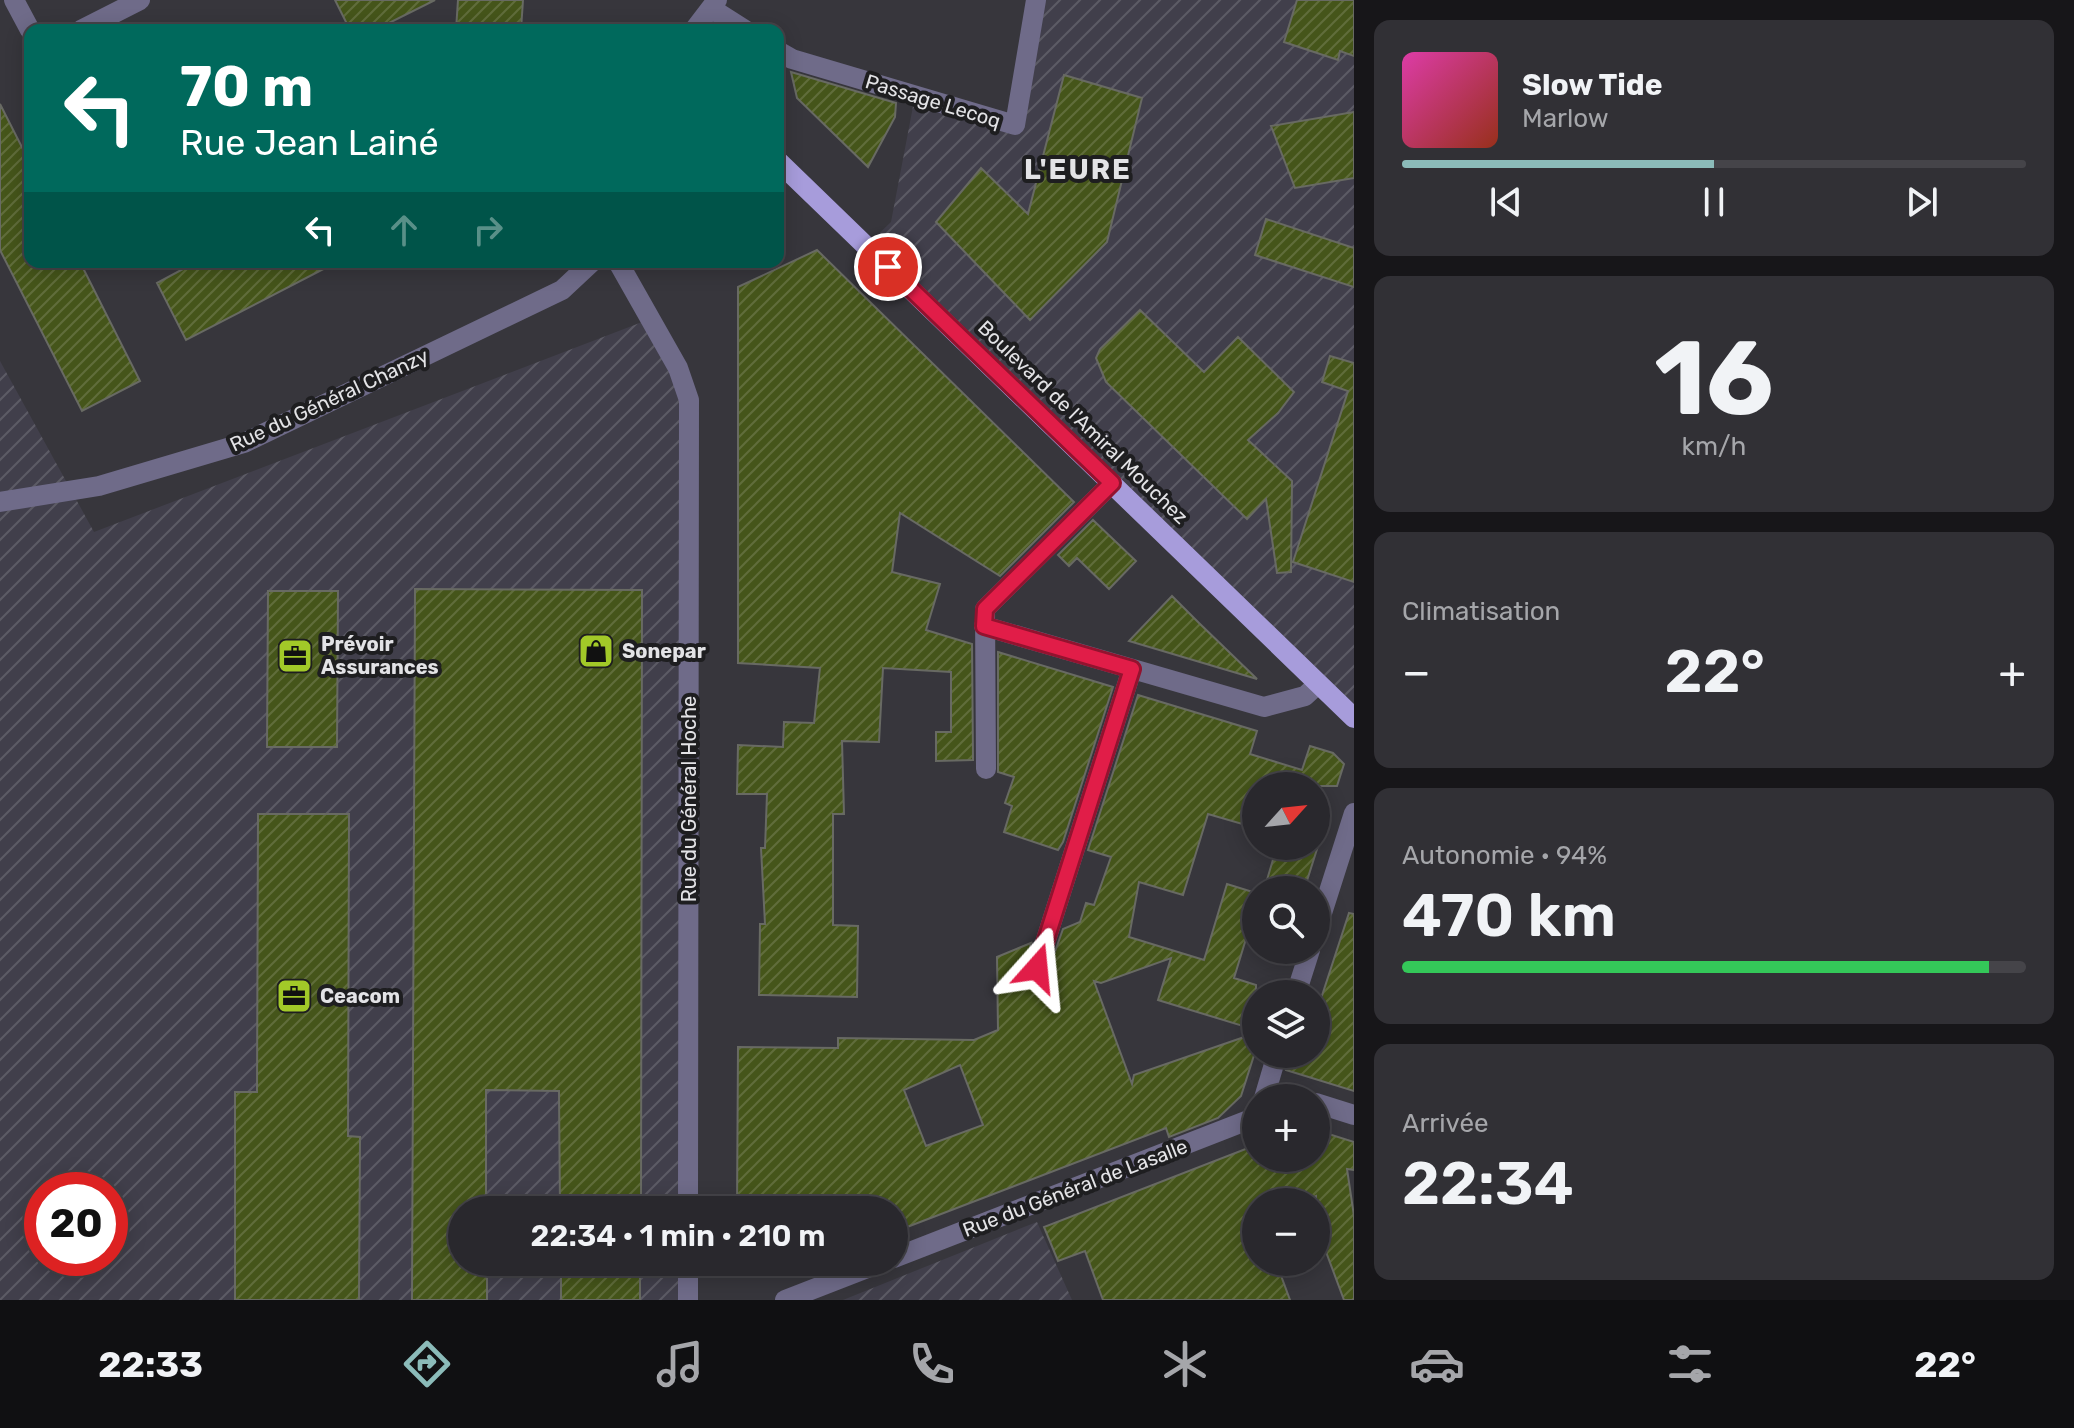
<!DOCTYPE html>
<html lang="fr">
<head>
<meta charset="utf-8">
<style>
  :root { --surface:#29282d; --page:#313035; --text:#f1f3f6; --muted:#a5a6aa; --line:#454449; --accent:#8bbbb9 }
  body { margin:0; font-family:Rubik,sans-serif; background:var(--page); color:var(--text); height:100vh; display:flex; flex-direction:column; font-size:30px; white-space:nowrap }
  * { box-sizing:border-box; margin:0 }
  p { font-size:26px; color:var(--muted) }
  .icon { flex:none; width:44px; height:44px; fill:none; stroke:currentColor; stroke-width:2; stroke-linecap:round; stroke-linejoin:round }
  .map { position:relative; flex:1; overflow:hidden }
  .side { display:flex; flex-direction:column; gap:20px; padding:20px; background:#171619; width:720px }
  .side>* { flex:none }
  .hud { position:absolute; left:24px; top:24px; width:760px; height:244px; border-radius:16px; box-shadow:0 4px 20px #0003,0 0 0 2px var(--line); background:#00695c; color:#fff; overflow:hidden }
  .needle { width:52px; rotate:63deg }
  .buttons { position:absolute; left:1242px; top:772px; display:grid; gap:16px }
  .buttons a { display:grid; place-items:center; width:88px; height:88px; border-radius:50%; background:var(--surface); box-shadow:0 4px 20px #0003,0 0 0 2px var(--line); font-size:40px }
  .speed { position:absolute; left:24px; top:1172px; display:flex; gap:16px; font-size:40px; font-weight:700; text-align:center }
  .speed>* { display:grid; place-content:center; width:104px; height:104px; border-radius:50%; background:var(--surface); box-shadow:0 4px 20px #0003,0 0 0 2px var(--line); line-height:1 }
  .speed .limit { border:12px solid #d22; background:#fff; color:#111 }
  .pin { position:absolute; display:grid; place-items:center; width:68px; height:68px; color:#fff; margin:-34px; border:4px solid #fff; border-radius:50%; box-shadow:0 2px 8px #0007 }
  .me { position:absolute; width:88px; margin:-44px; rotate:18deg; stroke-linejoin:round; filter:drop-shadow(0 0 6px #0008) }
  .turn { display:flex; align-items:center; gap:28px; height:168px; padding:0 24px; font-size:36px }
  .turn .icon { width:104px; height:104px; stroke-width:2.5 }
  .turn b { display:block; font-size:56px; line-height:68px }
  .lanes { display:flex; align-items:center; height:76px; padding:0 24px; background:#0003; justify-content:center; gap:40px; direction:ltr }
  .lanes .off { opacity:.35 }
  .big { font-size:60px; font-weight:600; line-height:1.1 }
  .side .tile { flex:1; display:flex; flex-direction:column; justify-content:center; gap:12px; min-width:0; padding:0 28px; border-radius:16px; background:var(--page) }
  .side .dial { align-items:center; gap:0 }
  .dial b { font-size:104px; line-height:1 }
  .song { display:flex; align-items:center; gap:24px }
  .cover { width:96px; height:96px; border-radius:12px; background:linear-gradient(135deg,hsl(320 70% 55%),hsl(10 70% 35%)) }
  .played { height:8px; border-radius:4px; background:linear-gradient(90deg,var(--accent) 50%,var(--line) 50%) }
  .keys { display:flex; justify-content:space-around; direction:ltr }
  .heat { display:flex; justify-content:space-between; align-items:center; font-size:44px; direction:ltr }
  .charge { height:12px; border-radius:6px; background:linear-gradient(90deg,#34c759 94%,var(--line) 0) }
  .trip { position:absolute; left:448px; top:1196px; width:460px; height:80px; border-radius:40px; background:var(--surface); box-shadow:0 4px 20px #0003,0 0 0 2px var(--line); font-weight:600; line-height:80px; text-align:center }
  .tabs { display:flex; height:128px; justify-content:space-around; align-items:center; background:#101012; color:var(--muted) }
  .tabs .icon { width:56px; height:56px }
  .tabs .on { color:var(--accent) }
  .tabs b { font-size:36px; color:var(--text) }
  main { display:flex; flex:1; min-height:0 }
  .map>svg:first-child { display:block }
  .industrial { fill:url(#industrial-furrows); fill-rule:evenodd }
  .building { fill:url(#building-hatch); stroke:#686a63; stroke-width:2; fill-rule:evenodd }
  .lines { fill:none; stroke-linecap:round; stroke-linejoin:round }
  .minor { stroke:#6f6b89; stroke-width:20 }
  .major { stroke:#a79cdb; stroke-width:20 }
  .route-casing { stroke:#92132f; stroke-width:20 }
  .route { stroke:#e11d48; stroke-width:14 }
  .labels { text-anchor:middle; dominant-baseline:central; stroke-width:8; stroke-linejoin:round; paint-order:stroke }
  .street-label { font-size:20px; fill:#e3e3e6; stroke:#1e1e20 }
  .poi-label { font-size:20px; font-weight:bold; fill:#e3e3e6; stroke:#1e1e20; text-anchor:start }
  .district-label { font-size:28px; font-weight:bold; letter-spacing:2px; fill:#e3e3e6; stroke:#1e1e20 }
</style>
</head>
<body>
<main>
<div class="map">
<svg width="1354" height="1300" viewBox="0 0 1354 1300">
  <defs>
    <pattern id="industrial-furrows" width="10" height="10" patternUnits="userSpaceOnUse" patternTransform="scale(2)"><rect width="10" height="10" fill="#413f4b"/><path d="M-1 1l2-2M0 10L10 0M9 11l2-2" fill="none" stroke="#5c5b65"/></pattern>
    <pattern id="building-hatch" width="6" height="6" patternUnits="userSpaceOnUse" patternTransform="scale(2)"><rect width="6" height="6" fill="#45551a"/><path d="M-1 1l2-2M0 6l6-6M5 7l2-2" fill="none" stroke="#606d3b"/></pattern>
  </defs>
  <rect width="100%" height="100%" fill="#37363c"/>
  <!-- industrial -->
  <path class="industrial" d="M1036,0H1354V718L866,246L891,222L915,96L1014,125Z
    M650,319L689,400L688,1210H462V1262H688V1300H0V361L94,532ZM42,1190H110V1258H42Z
    M1037,1222L1072,1300H843L1024,1227Z"/>
  <!-- building -->
  <path class="building" d="M335,0H435L375,30H350Z
    M458,0H523L521,30H456Z
    M1297,0H1354V56L1340,51L1338,60L1284,42Z
    M791,72L896,103L895,117L868,167L797,98Z
    M1064,75L1142,98L1107,242L1030,320L936,222L981,168L1028,214Z
    M0,104L30,163V262H80L140,381L82,411L0,250Z
    M1354,112V178L1295,188L1271,126Z
    M1266,219L1354,248V287L1255,255Z
    M817,250L1074,502L1000,576L900,513L892,572L940,584L926,630L972,644L973,760L936,761V732H951V672L883,668L879,742L842,741L844,814H833V925L858,926L857,997L759,995L760,924H765L761,848H765L767,794H737L738,745L783,747L784,722L814,723L820,668L738,663V287Z
    M196,262H337L186,340L157,283Z
    M1140,310L1204,372L1238,337L1294,392L1278,413L1248,440L1292,481L1291,572L1277,573L1266,499L1247,519L1106,382L1096,358L1100,349Z
    M1330,356L1354,363V582L1293,562L1348,391L1322,382Z
    M1093,520L1136,561L1109,589L1077,558L1069,566L1058,555Z
    M415,589L642,590L641,1210H560L559,1091L486,1090V1210H462V1262H487V1300H412Z
    M268,591H338L337,747H267Z
    M1172,596L1199,623L1257,679L1129,641Z
    M998,652L1113,687L1063,842L1058,850L1004,832L1012,806L1005,803L1014,777L998,772Z
    M1138,695L1257,731L1250,754L1302,770L1310,746L1333,753L1344,764L1337,786H1256V828L1208,814L1183,895L1139,882L1129,937L1204,960L1227,884L1256,893V906L1234,978L1256,985V1030L1158,1000L1171,958L1101,983L1094,981L1132,1084L1134,1075L1256,1033V1049L1241,1096L1218,1118L1169,1137L1166,1128L894,1232V1210H737L738,1047L838,1048V1038L974,1040L998,1030L997,957L1031,943L1025,972L1034,981L1046,977L1063,929L1080,922L1086,903L1094,905L1111,857L1088,850ZM960,1065L983,1125L926,1146L904,1090Z
    M258,814H349L348,1136L360,1137L359,1300H235V1092H257Z
    M1277,846H1318L1304,890H1264Z
    M1349,913L1354,914V1091L1286,1070L1290,1054H1316V1014Z
    M1316,1130L1354,1142V1170L1347,1169L1354,1216V1300H1344L1316,1225V1196L1304,1201L1301,1192L1275,1202H1256V1262H1276L1290,1300H1103L1085,1251L1058,1261L1044,1227L1256,1145V1158H1316Z
    M561,1262H640V1300H561Z"/>
  <g class="lines">
    <!-- minor -->
    <path class="minor" d="M14,0L30,30
      M712,9L745,30
      M81,30L140,0
      M694,30L717,0
      M778,51L792,59L1015,125L1036,0
      M618,262L678,368L689,400L688,1210
      M0,502L99,486L244,443L562,290L592,262
      M984,626L1264,707L1305,696L1318,684
      M986,769L985,609L1112,483
      M1316,932L1354,813
      M1037,968L1132,669
      M1296,994L1310,950
      M1264,1098L1277,1054
      M1316,1103L1354,1115
      M894,1258L1256,1117
      M688,1300V1262
      M785,1300L883,1262"/>
    <!-- major -->
    <path class="major" d="M778,161L1354,718"/>
  </g>
  <g class="lines">
    <defs>
      <path id="route" d="M888,267L1112,483L985,609L984,626L1132,669L1037,968"/>
    </defs>
    <!-- route casing -->
    <use href="#route" class="route-casing"/>
    <!-- route -->
    <use href="#route" class="route"/>
  </g>
  <!-- icons -->
  <defs>
    <symbol id="shop-square" viewBox="-11 -11 22 22"><rect x="-9" y="-9" width="18" height="18" rx="4" fill="#a2c928" stroke="#1e1e20"/><path d="M-5-2.5h2.3a2.7 3.5 0 0 1 5.4 0H5L5.5 6h-11ZM-1.5-2.5h3a1.5 2.3 0 0 0-3 0Z" fill="#111"/></symbol>
    <symbol id="office-square" viewBox="-11 -11 22 22"><rect x="-9" y="-9" width="18" height="18" rx="4" fill="#a2c928" stroke="#1e1e20"/><path d="M-6-3h4V-5.5h4V-3h4V5H-6ZM-1-4.5V-3h2v-1.5ZM-6 0V1H6V0Z" fill="#111"/></symbol>
  </defs>
  <g fill-rule="evenodd">
    <use href="#shop-square" x="576" y="631" width="40" height="40"/>
    <use href="#office-square" x="275" y="636" width="40" height="40"/>
    <use href="#office-square" x="274" y="976" width="40" height="40"/>
  </g>
  <g class="labels">
    <!-- street labels -->
    <g class="street-label">
      <text transform="translate(933 101) rotate(17)">Passage Lecoq</text>
      <text transform="translate(329 400) rotate(-25)">Rue du Général Chanzy</text>
      <text transform="translate(1083 422) rotate(44)">Boulevard de l'Amiral Mouchez</text>
      <text transform="translate(689 799) rotate(-90)">Rue du Général Hoche</text>
      <text transform="translate(1075 1188) rotate(-21)">Rue du Général de Lasalle</text>
    </g>
    <!-- poi labels -->
    <g class="poi-label">
      <text x="321" y="644">Prévoir<tspan x="321" dy="23">Assurances</tspan></text>
      <text x="622" y="651">Sonepar</text>
      <text x="320" y="996">Ceacom</text>
    </g>
    <!-- district labels -->
    <g class="district-label">
      <text x="1078" y="169">L'EURE</text>
    </g>
  </g>
</svg>
<div class="buttons">
<a><svg class="needle" viewBox="-14 -14 28 28"><path d="M0-13l5 13h-10z" fill="#e53935"/><path d="M0 13l5-13h-10z" fill="#a5a6aa"/></svg></a>
<a><svg class="icon" aria-label="search" viewBox="0 0 24 24"><circle cx="10" cy="10" r="6"/><path d="M15 15l6 6"/></svg></a>
<a><svg class="icon" aria-label="layers" viewBox="0 0 24 24"><path d="M12 4l9 5-9 5-9-5zM3 14l9 5 9-5"/></svg></a>
<a>+</a>
<a>−</a>
</div>
<div class="speed"><div class="limit">20</div></div>
<div class="pin" style="left:888px;top:267px;background:#d93025"><svg class="icon" aria-label="arrive" viewBox="0 0 24 24"><path d="M6 21V4h12l-3 4 3 4H6"/></svg></div>
<svg class="me" style="left:1037px;top:968px" viewBox="-20 -20 40 40"><path d="M0-17L14 15 0 8-14 15z" fill="#e11d48" stroke="#fff" stroke-width="4"/></svg>
<div class="trip">22:34 · 1 min · 210 m</div>
<div class="hud">
<div class="turn"><svg class="icon" aria-label="left" viewBox="0 0 24 24"><path d="M17 20v-9H6M10 6l-5 5 5 5"/></svg><div><b>70 m</b>Rue Jean Lainé</div></div>
<div class="lanes"><svg class="icon" aria-label="left" viewBox="0 0 24 24"><path d="M17 20v-9H6M10 6l-5 5 5 5"/></svg><svg class="icon off" aria-label="ahead" viewBox="0 0 24 24"><path d="M12 20V5M6 11l6-6 6 6"/></svg><svg class="icon off" aria-label="right" viewBox="0 0 24 24"><path d="M7 20v-9h11M14 6l5 5-5 5"/></svg></div>
</div>
</div>
<section class="side">
<div class="tile">
<div class="song"><i class="cover"></i><div><b>Slow Tide</b><p>Marlow</p></div></div>
<div class="played"></div>
<div class="keys"><svg class="icon" aria-label="previous" viewBox="0 0 24 24"><path d="M18 5L8 12l10 7zM5 5v14"/></svg><svg class="icon" aria-label="pause" viewBox="0 0 24 24"><path d="M8 5v14M16 5v14"/></svg><svg class="icon" aria-label="next" viewBox="0 0 24 24"><path d="M6 5l10 7-10 7zM19 5v14"/></svg></div>
</div>
<div class="tile dial"><b>16</b><p>km/h</p></div>
<div class="tile"><p>Climatisation</p>
<div class="heat"><a>−</a><b class="big">22°</b><a>+</a></div>
</div>
<div class="tile"><p>Autonomie · 94%</p><b class="big">470 km</b><div class="charge"></div></div>
<div class="tile"><p>Arrivée</p><b class="big">22:34</b></div>
</section>
</main>
<nav class="tabs">
<b>22:33</b>
<svg class="icon on" aria-label="directions" viewBox="0 0 24 24"><path d="M12 3l9 9-9 9-9-9zM9 14v-3h6M13 9l2 2-2 2"/></svg>
<svg class="icon" aria-label="music" viewBox="0 0 24 24"><path d="M9 18V5l10-2v13"/><circle cx="6" cy="18" r="3"/><circle cx="16" cy="16" r="3"/></svg>
<svg class="icon" aria-label="phone" viewBox="0 0 24 24"><path d="M5 4h4l2 5-3 2q2 4 5 5l2-3 5 2v4C11 20 4 13 5 4z"/></svg>
<svg class="icon" aria-label="climate" viewBox="0 0 24 24"><path d="M12 3v18M4 7l16 10M4 17L20 7"/></svg>
<svg class="icon" aria-label="car" viewBox="0 0 24 24"><path d="M5 17H2v-5l4-1 3-4h7l3 4 3 1v5h-3M9 17h6M6 11h13"/><circle cx="7" cy="17" r="2"/><circle cx="17" cy="17" r="2"/></svg>
<svg class="icon" aria-label="filters" viewBox="0 0 24 24"><path d="M4 7h16M4 17h16"/><circle cx="9" cy="7" r="2"/><circle cx="15" cy="17" r="2"/></svg>
<b>22°</b>
</nav>
</body>
</html>
